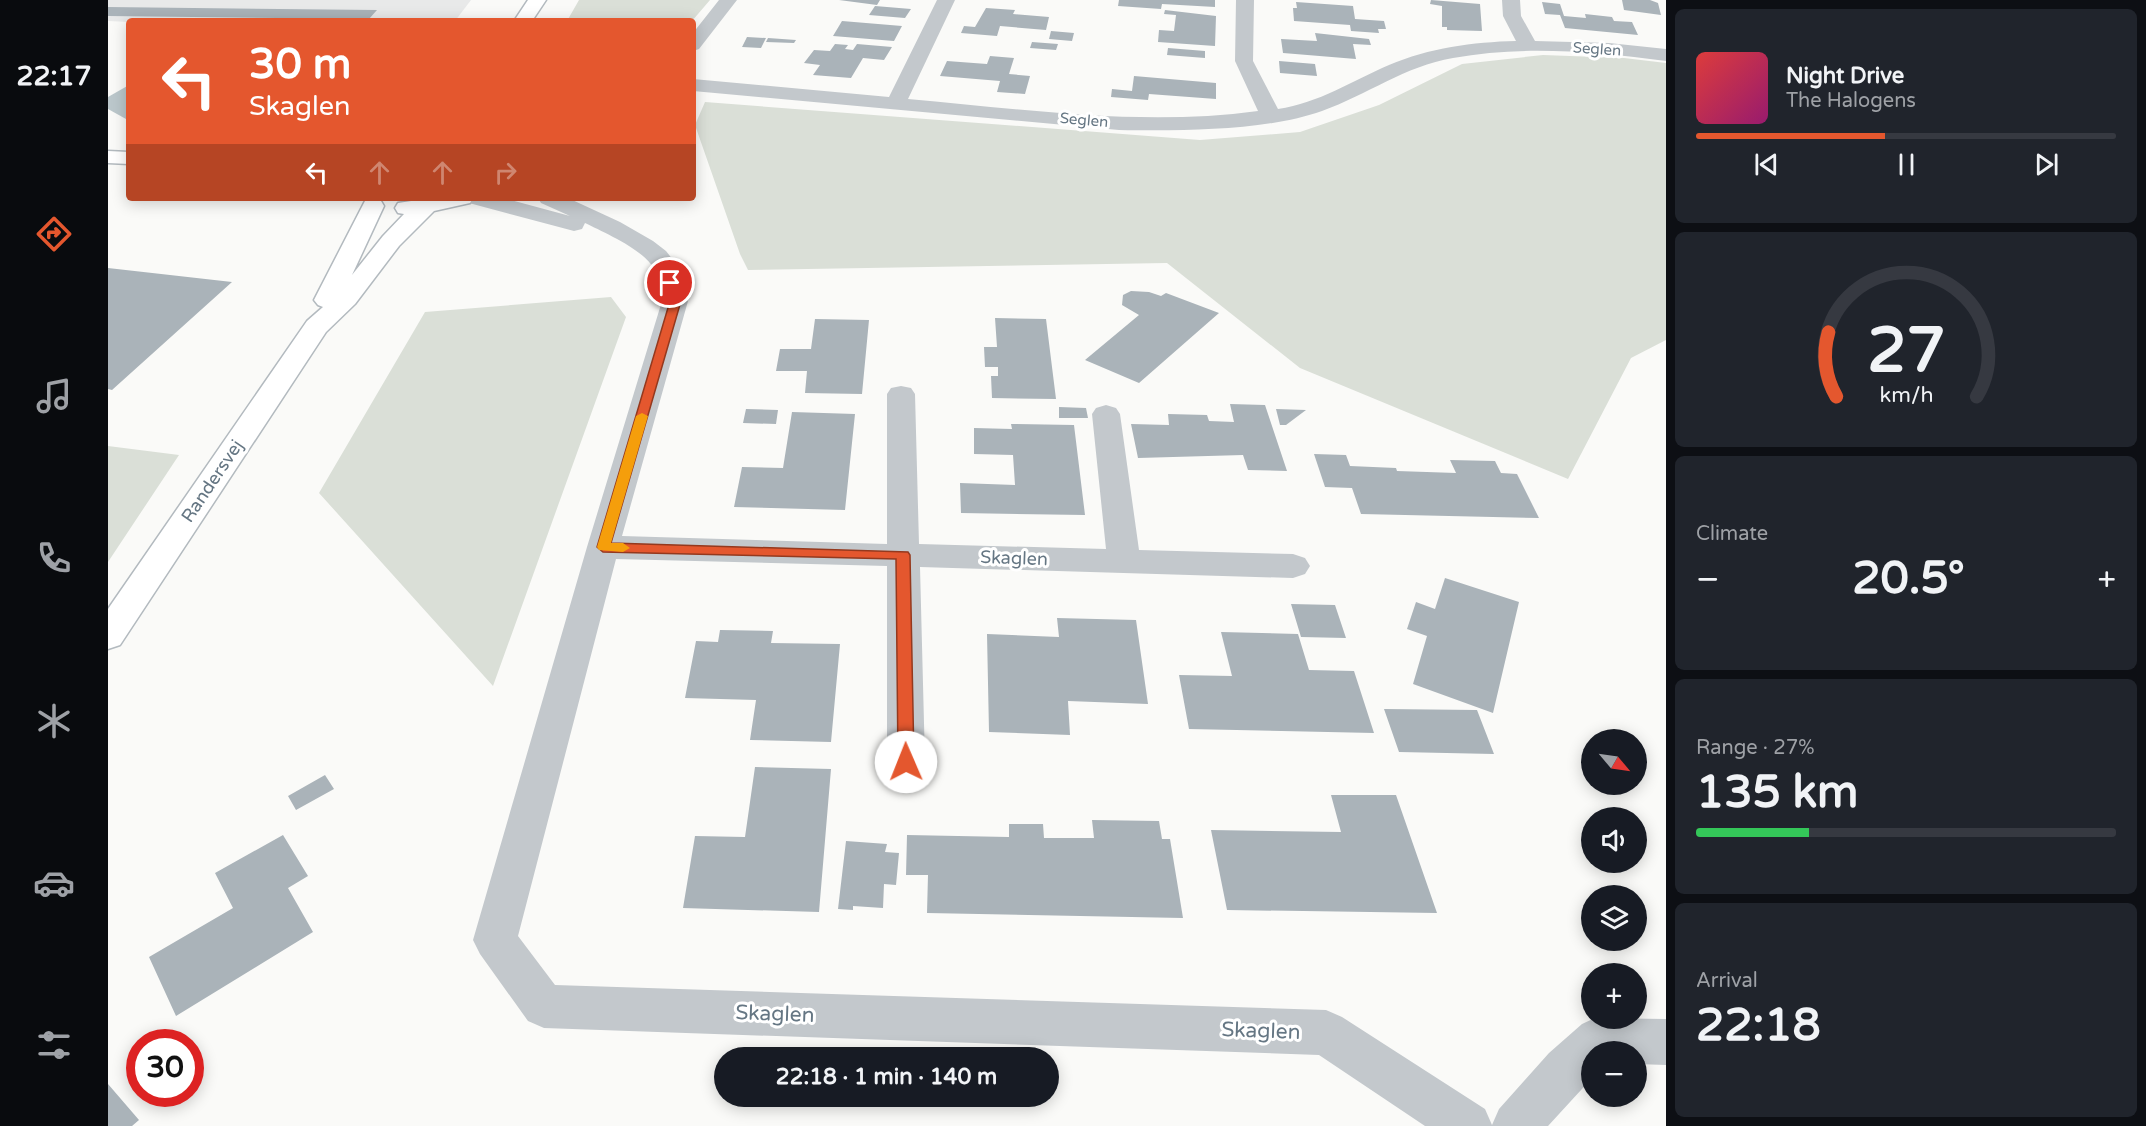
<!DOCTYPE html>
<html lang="en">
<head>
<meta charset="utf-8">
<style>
  :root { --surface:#171b24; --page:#20242c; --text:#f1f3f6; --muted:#9ea1a6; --line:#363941; --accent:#e4572e }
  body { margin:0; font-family:"Varela Round",sans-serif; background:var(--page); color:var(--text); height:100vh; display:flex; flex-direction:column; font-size:22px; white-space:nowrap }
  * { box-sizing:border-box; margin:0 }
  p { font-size:20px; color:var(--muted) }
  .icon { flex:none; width:33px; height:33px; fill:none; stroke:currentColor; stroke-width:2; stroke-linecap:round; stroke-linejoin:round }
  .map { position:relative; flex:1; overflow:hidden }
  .details { display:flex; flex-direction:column; gap:9px; padding:9px; background:#0d0f14; width:480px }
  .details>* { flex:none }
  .guide { position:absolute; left:18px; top:18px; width:570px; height:183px; border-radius:6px; box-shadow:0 3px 15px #0003; background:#e4572e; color:#fff; overflow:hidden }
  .needle { width:39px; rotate:119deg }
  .tools { position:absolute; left:1473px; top:729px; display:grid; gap:12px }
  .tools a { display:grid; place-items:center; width:66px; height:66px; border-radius:50%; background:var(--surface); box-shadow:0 3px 15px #0003; font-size:30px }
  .speed { position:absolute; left:18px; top:1029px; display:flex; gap:12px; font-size:30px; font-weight:700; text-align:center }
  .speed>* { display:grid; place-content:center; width:78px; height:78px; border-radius:50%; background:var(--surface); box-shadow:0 3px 15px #0003; line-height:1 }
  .speed .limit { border:9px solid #d22; background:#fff; color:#111 }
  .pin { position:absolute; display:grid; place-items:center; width:51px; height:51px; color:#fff; margin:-26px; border:3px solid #fff; border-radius:50%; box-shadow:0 2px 6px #0007 }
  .me { position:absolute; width:66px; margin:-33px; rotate:359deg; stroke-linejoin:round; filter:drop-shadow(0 0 4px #0008) }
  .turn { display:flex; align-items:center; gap:21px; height:126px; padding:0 24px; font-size:27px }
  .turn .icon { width:78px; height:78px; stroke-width:2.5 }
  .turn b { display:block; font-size:42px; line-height:51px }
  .lanes { display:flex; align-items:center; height:57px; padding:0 24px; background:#0003; justify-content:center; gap:30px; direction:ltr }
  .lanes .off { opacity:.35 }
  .big { font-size:45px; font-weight:700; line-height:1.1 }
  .details .tile { flex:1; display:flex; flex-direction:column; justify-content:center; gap:9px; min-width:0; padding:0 21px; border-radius:9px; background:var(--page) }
  .details .dial { align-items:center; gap:0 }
  .dial svg { height:156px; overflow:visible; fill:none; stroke:var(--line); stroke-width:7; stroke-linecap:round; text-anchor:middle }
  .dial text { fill:var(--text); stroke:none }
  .song { display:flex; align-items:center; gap:18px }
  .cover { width:72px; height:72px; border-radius:9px; background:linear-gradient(135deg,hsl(0 70% 55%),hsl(320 70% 35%)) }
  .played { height:6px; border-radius:3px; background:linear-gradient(90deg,var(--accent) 45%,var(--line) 45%) }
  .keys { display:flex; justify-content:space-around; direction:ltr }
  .heat { display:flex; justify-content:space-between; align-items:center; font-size:33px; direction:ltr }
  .charge { height:9px; border-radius:4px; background:linear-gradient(90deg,#34c759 27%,var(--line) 0) }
  .trip { position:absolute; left:606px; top:1047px; width:345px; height:60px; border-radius:30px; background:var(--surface); box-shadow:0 3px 15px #0003; font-weight:700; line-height:60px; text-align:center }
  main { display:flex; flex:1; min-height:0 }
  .tabs { display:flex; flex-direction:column; width:108px; justify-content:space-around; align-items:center; background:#090b0e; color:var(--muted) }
  .tabs .icon { width:42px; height:42px }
  .tabs .on { color:var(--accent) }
  .tabs b { font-size:27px; color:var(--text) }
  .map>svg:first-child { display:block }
  .built { fill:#e8e9e9 }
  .green { fill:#dadfd7 }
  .water { fill:#bbc7cb }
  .building { fill:#aab3b9 }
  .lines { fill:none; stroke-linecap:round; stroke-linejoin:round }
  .secondary-casing { stroke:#b3babf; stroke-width:3 }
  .street { fill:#c3c8cc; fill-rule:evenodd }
  .secondary { fill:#fff; fill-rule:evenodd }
  .route { fill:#e4572e; stroke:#94391e; stroke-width:1.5 }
  .slow { fill:#f59e0b }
  .labels { text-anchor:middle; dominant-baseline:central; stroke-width:6; stroke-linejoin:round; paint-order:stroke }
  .far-street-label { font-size:15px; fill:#657683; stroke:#fff }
  .street-label { font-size:18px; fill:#657683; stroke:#fff }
  .near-street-label { font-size:21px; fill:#657683; stroke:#fff }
</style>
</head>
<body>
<main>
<nav class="tabs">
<b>22:17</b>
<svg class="icon on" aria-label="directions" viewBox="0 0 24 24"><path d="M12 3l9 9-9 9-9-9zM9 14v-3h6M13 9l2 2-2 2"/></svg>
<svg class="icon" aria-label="music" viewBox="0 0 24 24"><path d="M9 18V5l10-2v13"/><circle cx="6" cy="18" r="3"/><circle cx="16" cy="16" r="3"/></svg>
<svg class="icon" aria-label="phone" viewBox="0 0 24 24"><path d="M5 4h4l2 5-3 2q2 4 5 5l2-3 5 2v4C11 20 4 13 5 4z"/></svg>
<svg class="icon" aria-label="climate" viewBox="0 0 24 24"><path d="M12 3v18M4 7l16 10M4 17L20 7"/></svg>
<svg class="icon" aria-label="car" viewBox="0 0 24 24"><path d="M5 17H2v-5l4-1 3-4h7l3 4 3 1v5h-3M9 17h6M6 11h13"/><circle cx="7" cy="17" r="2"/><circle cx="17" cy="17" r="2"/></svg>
<svg class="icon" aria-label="filters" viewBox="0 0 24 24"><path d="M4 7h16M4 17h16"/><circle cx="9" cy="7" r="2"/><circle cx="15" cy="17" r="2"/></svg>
</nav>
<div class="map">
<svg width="1558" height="1126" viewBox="0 0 1558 1126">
  <rect width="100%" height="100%" fill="#fafaf8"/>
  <!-- built -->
  <path class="built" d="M0,0H363L347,21L21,22L0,21Z"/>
  <!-- green -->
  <path class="green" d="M471,0H602L584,21H459Z
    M1435,55L1516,58L1558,63V340L1523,358L1460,479L1192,368L1059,263L640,270L632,254L587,125L597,102L1092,140L1192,132L1271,105L1354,64Z
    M503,297L518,317L385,686L211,493L317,312Z
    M0,446L71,455L0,562Z"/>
  <!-- water -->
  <path class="water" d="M21,85V119H18L0,109V97Z"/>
  <!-- building -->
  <path class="building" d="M731,0H772L769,5Z
    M1011,0H1107V7L1054,4L1053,9L1010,6Z
    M1323,0L1372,4L1374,31L1339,30V27H1334V6L1322,4Z
    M1514,0H1542L1550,3L1553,15L1516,10Z
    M1188,2L1245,6L1247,19L1276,21L1278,29H1270L1271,33L1243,31L1242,25L1186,21L1185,8H1189Z
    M1434,2L1452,4L1456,16L1478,18L1477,14L1504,17L1506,21L1524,22L1530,35L1457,28L1452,15L1437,14Z
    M767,6L803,9L797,18L761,15Z
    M0,7L269,10L261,19L0,16Z
    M878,8L907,10L905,14L941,17L938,30L892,26L889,36L853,33L856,26L867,27Z
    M1057,10L1108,16L1107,46L1050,42L1051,30L1066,31L1068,15L1056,14Z
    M734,21L794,26L786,41L725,36Z
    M943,31L966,33L964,41L941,39Z
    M1207,33L1261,39L1263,45L1245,44L1248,59L1175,53L1173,39L1209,41Z
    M639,37L658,38L653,48L634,47Z
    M660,38L688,40L686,43L658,42Z
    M924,42L950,44L948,50L922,48Z
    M727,44L740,45L737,49L745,50L749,44L784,47L776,60L755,58L743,78L705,75L712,65L696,63L706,50L722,51Z
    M1060,48L1097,51V58L1059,55Z
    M882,56L906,58L901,74L922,76L917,94L889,92L892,81L832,76L839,61L879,64Z
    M1171,61L1207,64L1209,76L1172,73Z
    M1026,76L1108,83V99L1041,94L1040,100L1003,97L1004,89L1024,91Z
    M0,268L124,282L4,390L0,389Z
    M1023,291L1041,292L1053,296L1058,293L1111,313L1031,383L977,360L1031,315L1014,305L1015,295Z
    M887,318L938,319L948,399L884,398L883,376H890V367H877L876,347H889Z
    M707,319L761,320L754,394L697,393L699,371H668L672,349H703Z
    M1122,404L1157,405L1179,471L1140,470L1135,455L1030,458L1023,424L1061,425L1060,414L1099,415L1101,421L1126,422Z
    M951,407L978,408L980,418H951Z
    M638,409L670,410L668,424L635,423Z
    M1168,409L1198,410L1178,425H1172Z
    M684,412L747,414L737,510L626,507L634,467L675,468Z
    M903,424L966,425L977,515L853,513L852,483L907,485L905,455L866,454V428L904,429Z
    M1206,454L1238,455L1242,466L1288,468L1289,471L1348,473L1342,460L1387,461L1393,473L1409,474L1431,518L1253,514L1244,488L1217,487Z
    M1337,578L1411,602L1385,713L1305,684L1319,636L1299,629L1308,602L1327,609Z
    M1183,604L1227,605L1238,638L1193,637Z
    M949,618L1028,620L1040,704L960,701L962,735L881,732L879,634L951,637Z
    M612,630L665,631L663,643L732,644L723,742L642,740L648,700L577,698L588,641L610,642Z
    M1113,632L1190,634L1201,670L1246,671L1266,733L1081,729L1071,675L1124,676Z
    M1276,709L1369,710L1386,754L1291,752Z
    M647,767L723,769L711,912L575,908L587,836L637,837Z
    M217,775L226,789L188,810L180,796Z
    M1223,795H1288L1329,913L1119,910L1103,830L1233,832Z
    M984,820L1051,821L1054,839H1062L1075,918L819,913L820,875H798L799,835L901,837V824H935L936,838H986Z
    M175,835L200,876L180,888L205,932L68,1016L41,957L125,908L107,873Z
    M738,841L779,844L777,852L791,853L788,885L776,884L775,908L745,906V910L730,909Z
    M0,1084L31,1120L24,1126H0Z"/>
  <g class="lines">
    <defs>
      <path id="secondary" d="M420,0H438L424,21H406Z
        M0,151L21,152V164L0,163Z
        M323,198H365L362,203L326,211L291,246L247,304L218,332L12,645L0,649V609L199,321L215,307L210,305L206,300L257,201L265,199L273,201L276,206L244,275L275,236L296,214L290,213L287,208L290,203Z"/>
    </defs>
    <!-- secondary casing -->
    <use href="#secondary" class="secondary-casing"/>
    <!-- street -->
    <path class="street" d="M611,0H629L591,49L585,51V33Z
      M829,0H847L800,99C916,109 1033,127 1150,111L1127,61L1128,0H1146L1145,61L1170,109C1211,103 1244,81 1281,65C1321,48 1365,42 1408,41L1395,16L1394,0H1412L1413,16L1427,41L1501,43L1558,49V61C1488,52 1415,45 1345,58C1297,66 1259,95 1214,111C1158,131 1072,131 1011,130L585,91V79L781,97Z
      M358,198H395L462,216L433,203L430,198H460L512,222L545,241L558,251L569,265L580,301L514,536L779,544V394L783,388L793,386L803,388L807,394L811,544L998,549L984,414L988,408L998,405L1008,408L1012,414L1031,550L1185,554L1197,558L1202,566L1197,574L1185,578L812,567L817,762L812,773L798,778L784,773L779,762V566L508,559L410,936L447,985L1218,1010L1234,1017L1377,1109L1384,1125L1391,1109L1441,1053L1474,1024L1487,1018L1558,1019V1065L1528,1064V1052H1484V1078L1440,1126H1317L1211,1055L436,1028L420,1021L372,954L365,940L479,547L554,301C552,291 551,279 546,269C537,250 495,232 477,223L474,229L466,231L361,203Z"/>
    <!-- secondary -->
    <use href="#secondary" class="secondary"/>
  </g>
  <!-- route -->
  <path class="route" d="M562,280L567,283L573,301L503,543L800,552L802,555L806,762L804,766L798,768L793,766L790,762L788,559L495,552L489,547L562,301L557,283Z"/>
  <!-- slow -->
  <path class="slow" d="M534,413L540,416L503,543H515L522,548L515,552L491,550L489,547L528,416Z"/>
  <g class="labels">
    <!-- far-street labels -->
    <g class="far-street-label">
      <text transform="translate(1489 49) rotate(4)">Seglen</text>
      <text transform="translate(976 120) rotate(5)">Seglen</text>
    </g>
    <!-- street labels -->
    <g class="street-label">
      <text transform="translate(104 481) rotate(-56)">Randersvej</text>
      <text transform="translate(906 558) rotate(2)">Skaglen</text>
    </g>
    <!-- near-street labels -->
    <g class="near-street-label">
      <text transform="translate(667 1014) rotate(2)">Skaglen</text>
      <text transform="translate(1153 1031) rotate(2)">Skaglen</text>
    </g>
  </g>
</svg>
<div class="tools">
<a><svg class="needle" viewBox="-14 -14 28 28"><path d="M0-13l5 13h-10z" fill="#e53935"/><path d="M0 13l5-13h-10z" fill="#9ea1a6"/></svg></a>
<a><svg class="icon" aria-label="sound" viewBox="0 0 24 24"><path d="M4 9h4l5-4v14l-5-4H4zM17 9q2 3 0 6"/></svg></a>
<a><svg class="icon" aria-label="layers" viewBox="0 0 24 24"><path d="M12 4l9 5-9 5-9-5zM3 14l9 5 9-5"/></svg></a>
<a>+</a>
<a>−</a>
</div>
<div class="speed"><div class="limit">30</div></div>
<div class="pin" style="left:562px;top:283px;background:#d93025"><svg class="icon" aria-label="arrive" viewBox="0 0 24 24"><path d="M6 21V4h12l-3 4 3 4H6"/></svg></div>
<svg class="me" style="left:798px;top:762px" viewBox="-20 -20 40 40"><circle r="19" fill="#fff"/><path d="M0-13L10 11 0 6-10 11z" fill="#e4572e"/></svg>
<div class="trip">22:18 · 1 min · 140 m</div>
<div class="guide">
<div class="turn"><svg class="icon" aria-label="left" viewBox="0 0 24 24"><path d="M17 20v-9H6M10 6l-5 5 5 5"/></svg><div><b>30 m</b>Skaglen</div></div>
<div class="lanes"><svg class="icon" aria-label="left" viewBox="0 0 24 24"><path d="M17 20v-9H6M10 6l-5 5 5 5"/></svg><svg class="icon off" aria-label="ahead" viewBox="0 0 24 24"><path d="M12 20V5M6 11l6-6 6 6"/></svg><svg class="icon off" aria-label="ahead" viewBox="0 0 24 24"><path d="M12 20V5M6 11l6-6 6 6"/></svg><svg class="icon off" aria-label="right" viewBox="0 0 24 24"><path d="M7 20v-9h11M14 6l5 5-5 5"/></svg></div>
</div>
</div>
<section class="details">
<div class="tile">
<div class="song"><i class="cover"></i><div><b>Night Drive</b><p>The Halogens</p></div></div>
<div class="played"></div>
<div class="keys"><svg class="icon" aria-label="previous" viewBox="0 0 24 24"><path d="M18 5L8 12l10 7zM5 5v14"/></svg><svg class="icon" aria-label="pause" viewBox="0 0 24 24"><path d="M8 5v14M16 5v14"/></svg><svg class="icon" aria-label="next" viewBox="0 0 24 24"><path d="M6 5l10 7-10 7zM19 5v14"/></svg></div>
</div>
<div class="tile dial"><svg viewBox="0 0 100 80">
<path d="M14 69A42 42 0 1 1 86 69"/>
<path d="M14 69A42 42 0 0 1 10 36" stroke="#e4572e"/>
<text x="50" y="56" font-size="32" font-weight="700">27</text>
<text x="50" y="72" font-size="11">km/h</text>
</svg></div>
<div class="tile"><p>Climate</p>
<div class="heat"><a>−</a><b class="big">20.5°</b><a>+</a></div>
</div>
<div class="tile"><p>Range · 27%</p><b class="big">135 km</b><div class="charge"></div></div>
<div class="tile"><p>Arrival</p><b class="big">22:18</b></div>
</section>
</main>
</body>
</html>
